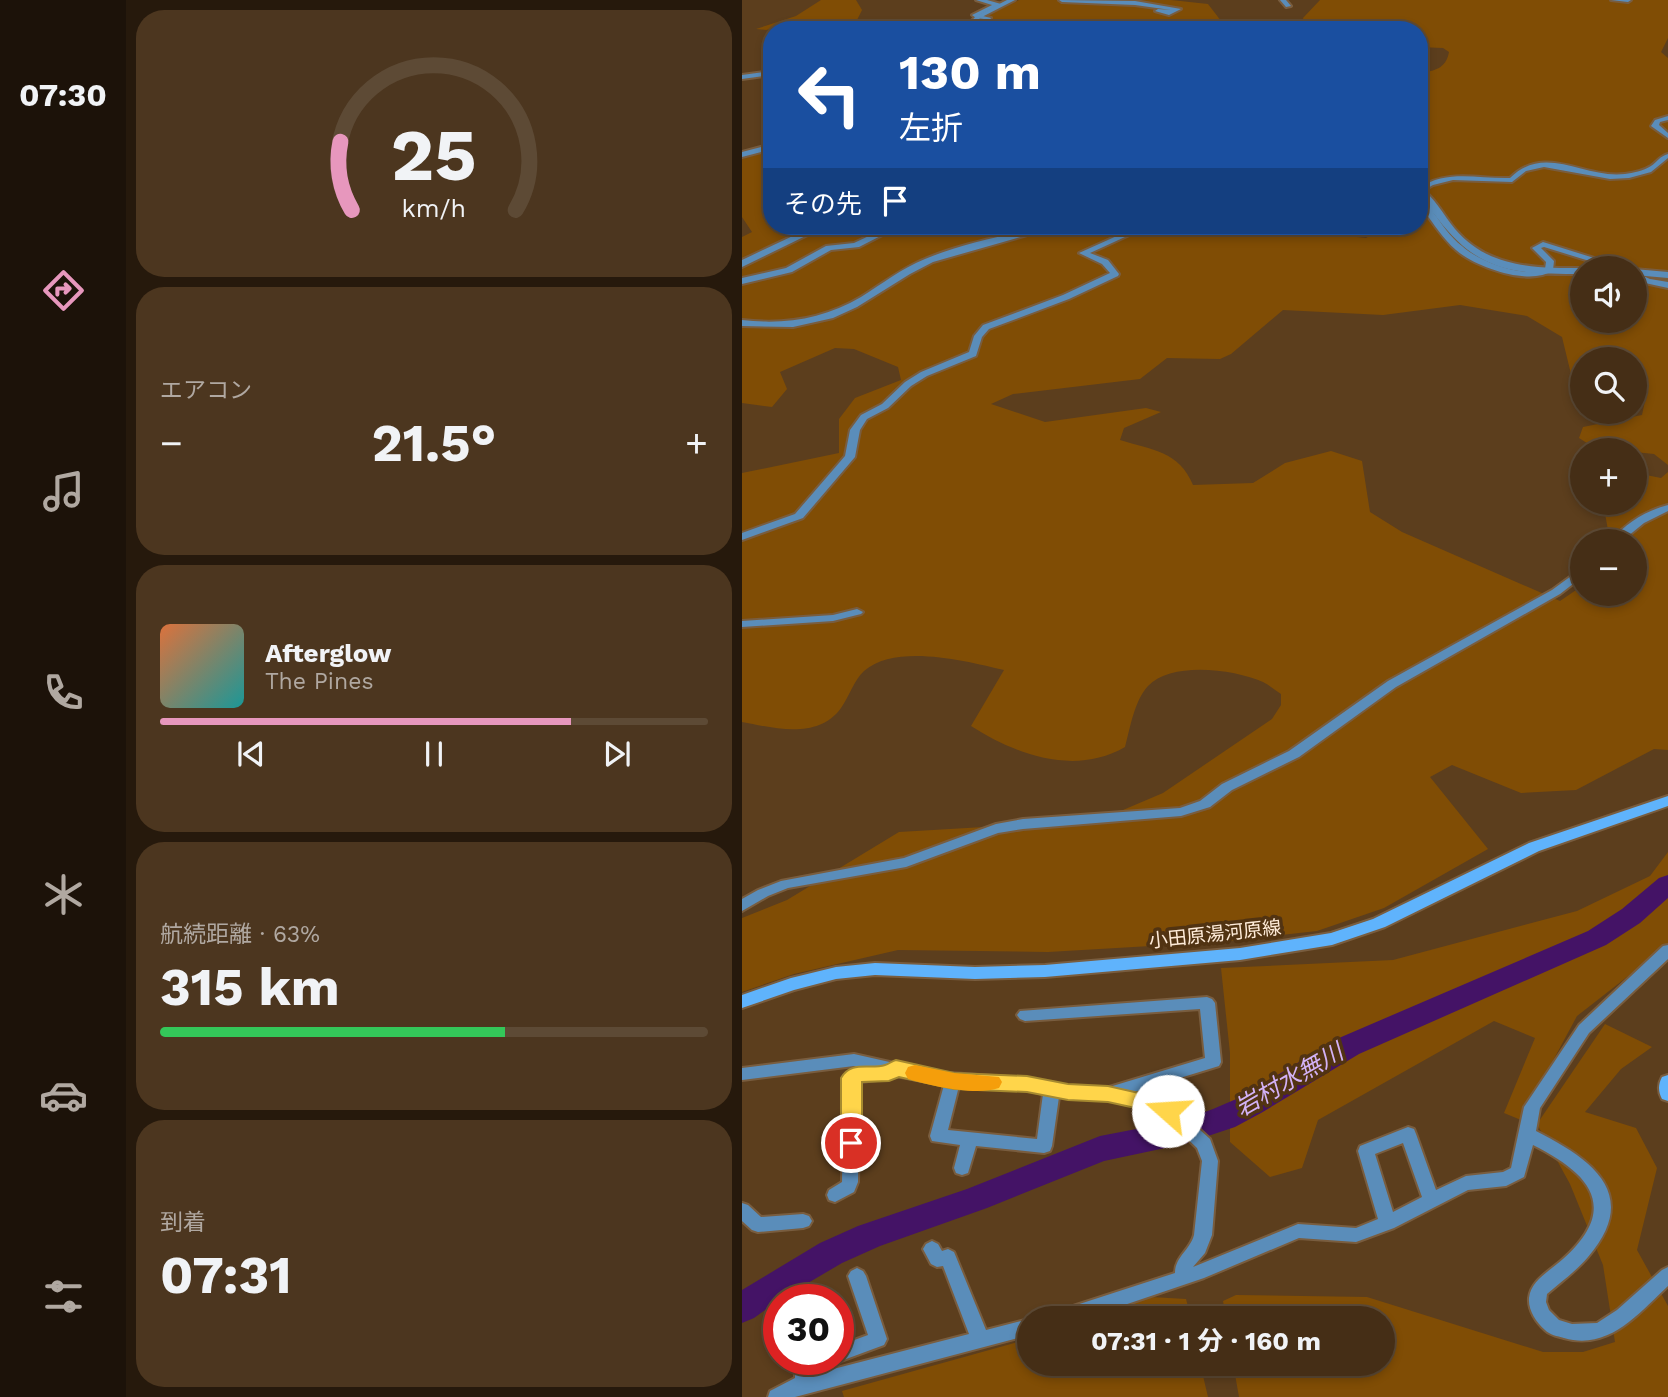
<!DOCTYPE html>
<html lang="ja">
<head>
<meta charset="utf-8">
<style>
  :root { --surface:#452e16; --page:#4c361f; --text:#f1f3f6; --muted:#b0a8a1; --line:#5d4a35; --accent:#e797bd }
  body { margin:0; font-family:"Work Sans","Noto Sans JP",sans-serif; background:var(--page); color:var(--text); height:100vh; display:flex; flex-direction:column; font-size:26px; white-space:nowrap }
  * { box-sizing:border-box; margin:0 }
  p { font-size:23px; color:var(--muted) }
  .icon { flex:none; width:38px; height:38px; fill:none; stroke:currentColor; stroke-width:2; stroke-linecap:round; stroke-linejoin:round }
  .map { position:relative; flex:1; overflow:hidden }
  .panel { display:flex; flex-direction:column; gap:10px; padding:10px; background:#26190c; width:616px }
  .panel>* { flex:none }
  .banner { position:absolute; left:21px; top:21px; width:665px; height:214px; border-radius:28px; box-shadow:0 4px 10px #0003,0 0 0 2px var(--line); background:#1a4fa0; color:#fff; overflow:hidden }
  .buttons { position:absolute; left:828px; top:256px; display:grid; gap:14px }
  .buttons a { display:grid; place-items:center; width:77px; height:77px; border-radius:50%; background:var(--surface); box-shadow:0 4px 10px #0003,0 0 0 2px var(--line); font-size:35px }
  .speed { position:absolute; left:21px; top:1284px; display:flex; gap:14px; font-size:35px; font-weight:700; text-align:center }
  .speed>* { display:grid; place-content:center; width:91px; height:91px; border-radius:50%; background:var(--surface); box-shadow:0 4px 10px #0003,0 0 0 2px var(--line); line-height:1 }
  .speed .limit { border:10px solid #d22; background:#fff; color:#111 }
  .pin { position:absolute; display:grid; place-items:center; width:60px; height:60px; color:#fff; margin:-30px; border:4px solid #fff; border-radius:50%; box-shadow:0 2px 7px #0007 }
  .me { position:absolute; width:77px; margin:-38px; rotate:289deg; stroke-linejoin:round; filter:drop-shadow(0 0 5px #0008) }
  .turn { display:flex; align-items:center; gap:24px; height:147px; padding:0 21px; font-size:32px }
  .turn .icon { width:91px; height:91px; stroke-width:2.5 }
  .turn b { display:block; font-size:49px; line-height:60px }
  .then { display:flex; align-items:center; height:66px; padding:0 21px; background:#0003; gap:14px; font-size:26px }
  .big { font-size:52px; font-weight:700; line-height:1.1 }
  .panel .widget { flex:1; display:flex; flex-direction:column; justify-content:center; gap:10px; min-width:0; padding:0 24px; border-radius:28px; background:var(--page) }
  .panel .dial { align-items:center; gap:0 }
  .dial svg { height:182px; overflow:visible; fill:none; stroke:var(--line); stroke-width:7; stroke-linecap:round; text-anchor:middle }
  .dial text { fill:var(--text); stroke:none }
  .song { display:flex; align-items:center; gap:21px }
  .cover { width:84px; height:84px; border-radius:10px; background:linear-gradient(135deg,hsl(20 70% 55%),hsl(180 70% 35%)) }
  .played { height:7px; border-radius:4px; background:linear-gradient(90deg,var(--accent) 75%,var(--line) 75%) }
  .keys { display:flex; justify-content:space-around; direction:ltr }
  .heat { display:flex; justify-content:space-between; align-items:center; font-size:38px; direction:ltr }
  .charge { height:10px; border-radius:5px; background:linear-gradient(90deg,#34c759 63%,var(--line) 0) }
  .trip { position:absolute; left:275px; top:1306px; width:378px; height:70px; border-radius:35px; background:var(--surface); box-shadow:0 4px 10px #0003,0 0 0 2px var(--line); font-weight:700; line-height:70px; text-align:center }
  main { display:flex; flex:1; min-height:0 }
  .tab-bar { display:flex; flex-direction:column; width:126px; justify-content:space-around; align-items:center; background:#1c1209; color:var(--muted) }
  .tab-bar .icon { width:49px; height:49px }
  .tab-bar .current { color:var(--accent) }
  .tab-bar b { font-size:32px; color:var(--text) }
  .map>svg:first-child { display:block }
  .green { fill:#804d05; fill-rule:evenodd }
  .lines { fill:none; stroke-linecap:round; stroke-linejoin:round }
  .river { fill:#441366; fill-rule:evenodd }
  .minor-casing { stroke:#795d3f; stroke-width:4 }
  .tertiary-casing { stroke:#795d3f; stroke-width:4 }
  .secondary-casing { stroke:#795d3f; stroke-width:4 }
  .minor { fill:#5a8dba; fill-rule:evenodd }
  .tertiary { fill:#5a8dba; fill-rule:evenodd }
  .secondary { fill:#5fb3fc; fill-rule:evenodd }
  .route { fill:#ffd54a; stroke:#a68a30; stroke-width:2 }
  .slow { fill:#f59e0b }
  .labels { text-anchor:middle; dominant-baseline:central; stroke-width:7; stroke-linejoin:round; paint-order:stroke }
  .street-label { font-size:19px; fill:#feebd8; stroke:#513312 }
  .near-water-label { font-size:24px; font-style:italic; fill:#d3b2f6; stroke:#513312 }
</style>
</head>
<body>
<main>
<nav class="tab-bar">
<b>07:30</b>
<svg class="icon current" aria-label="directions" viewBox="0 0 24 24"><path d="M12 3l9 9-9 9-9-9zM9 14v-3h6M13 9l2 2-2 2"/></svg>
<svg class="icon" aria-label="music" viewBox="0 0 24 24"><path d="M9 18V5l10-2v13"/><circle cx="6" cy="18" r="3"/><circle cx="16" cy="16" r="3"/></svg>
<svg class="icon" aria-label="phone" viewBox="0 0 24 24"><path d="M5 4h4l2 5-3 2q2 4 5 5l2-3 5 2v4C11 20 4 13 5 4z"/></svg>
<svg class="icon" aria-label="climate" viewBox="0 0 24 24"><path d="M12 3v18M4 7l16 10M4 17L20 7"/></svg>
<svg class="icon" aria-label="car" viewBox="0 0 24 24"><path d="M5 17H2v-5l4-1 3-4h7l3 4 3 1v5h-3M9 17h6M6 11h13"/><circle cx="7" cy="17" r="2"/><circle cx="17" cy="17" r="2"/></svg>
<svg class="icon" aria-label="filters" viewBox="0 0 24 24"><path d="M4 7h16M4 17h16"/><circle cx="9" cy="7" r="2"/><circle cx="15" cy="17" r="2"/></svg>
</nav>
<section class="panel">
<div class="widget dial"><svg viewBox="0 0 100 80">
<path d="M14 69A42 42 0 1 1 86 69"/>
<path d="M14 69A42 42 0 0 1 9 39" stroke="#e797bd"/>
<text x="50" y="56" font-size="32" font-weight="700">25</text>
<text x="50" y="72" font-size="11">km/h</text>
</svg></div>
<div class="widget"><p>エアコン</p>
<div class="heat"><a>−</a><b class="big">21.5°</b><a>+</a></div>
</div>
<div class="widget">
<div class="song"><i class="cover"></i><div><b>Afterglow</b><p>The Pines</p></div></div>
<div class="played"></div>
<div class="keys"><svg class="icon" aria-label="previous" viewBox="0 0 24 24"><path d="M18 5L8 12l10 7zM5 5v14"/></svg><svg class="icon" aria-label="pause" viewBox="0 0 24 24"><path d="M8 5v14M16 5v14"/></svg><svg class="icon" aria-label="next" viewBox="0 0 24 24"><path d="M6 5l10 7-10 7zM19 5v14"/></svg></div>
</div>
<div class="widget"><p>航続距離 · 63%</p><b class="big">315 km</b><div class="charge"></div></div>
<div class="widget"><p>到着</p><b class="big">07:31</b></div>
</section>
<div class="map">
<svg width="926" height="1397" viewBox="0 0 926 1397">
  <rect width="100%" height="100%" fill="#5c3e1d"/>
  <!-- green -->
  <path class="green" d="M79,0H114L120,10L115,20L61,21L24,30L14,29L54,16Z
    M277,0H429L466,4L486,30H230L243,17Z
    M578,0H926V38L919,52L926,58V465L912,454L893,452L892,450H856L837,438L841,427L900,415L903,401L893,397L892,359H840V378L829,374L820,337L785,316L718,305L641,315L541,310L489,354L478,359L425,358L398,379L271,394L249,404L303,422L404,408L419,412L382,428L378,440C410,450 437,451 451,485L511,483L543,463L589,451L620,461L628,512L660,532L818,601L840,586V593H892V541H868L862,508L867,502H892L893,479L899,474L919,478L926,472V750L912,749L834,790L779,793L710,765L688,777L746,849L642,908L575,931L477,942L306,952L156,950L52,974L0,992V918L45,900L157,832L310,823L381,810L421,793L530,719L539,705V694C533,690 527,685 521,682C492,669 429,661 406,686C392,701 388,729 383,747C333,776 274,755 229,726L262,670C224,661 154,643 122,671C112,680 107,697 99,708C76,740 32,728 0,722V473L97,453V419L113,398L159,380L156,367L112,349L93,348L38,372L45,389L30,407L0,403V237L10,232L0,217V159L30,150V226H514L624,238L644,226H677V73C692,71 704,69 707,52L701,48L677,47V30H564L561,18ZM840,268H892V320H840Z
    M926,852V945L835,1016L779,1120L762,1113L793,1038L752,1021L576,1120L560,1168L528,1177L488,1142V1053L479,968L651,960L835,911L908,876Z
    M863,1024L910,1047L879,1069L843,1112L894,1128L915,1168L895,1250L926,1306V1397H497L491,1363H640V1318H484L481,1301L494,1295L625,1297L801,1352H841L873,1342L861,1265L828,1184L795,1124Z
    M409,1297L444,1299L449,1318H353Z
    M287,1339V1363H458L466,1397H102L100,1391Z"/>
  <g class="lines">
    <!-- river -->
    <path class="river" d="M926,875V898L898,923L864,945L617,1054L519,1113L493,1127L442,1144L362,1161L245,1208L138,1246L100,1263L37,1300L12,1318L0,1323V1290L78,1243L116,1226L225,1189L358,1136L441,1120L471,1109L499,1097L597,1038L846,931L880,909L917,878Z"/>
    <defs>
      <path id="minor" d="M234,0H245L259,4L237,15L249,18L243,28L245,30L237,28L242,19L234,18L230,15L250,5Z
        M317,0L393,1L439,9L427,15L413,11L416,9L429,10L393,5L320,2Z
        M538,0H544L549,6L544,7Z
        M869,0H889L886,2Z
        M30,71V75L0,79V75Z
        M926,116V120L918,122L917,125L926,133V138L909,126L913,120Z
        M926,154V158L909,172L887,178L868,179L802,167L784,171L770,182L711,180L691,185L677,193V188C705,169 736,179 768,178C803,143 842,179 883,174C891,173 901,171 909,166C915,162 918,156 926,154Z
        M693,207L697,209L691,212C700,224 708,237 720,246C736,261 782,279 803,269L804,262L790,248L801,242L884,268H870L802,247L799,248L812,261L811,270C789,287 733,267 714,250C701,239 692,224 682,211Z
        M148,226H158L117,247L89,250L50,272L0,284V278L44,268L84,246L112,243Z
        M397,226H407L348,253L366,260L377,274L376,276L327,299L247,329L240,337L234,356L185,376L169,386L146,408L125,419L118,430L113,457L61,518L0,540V533L53,514L103,456L108,430L119,415L140,404L163,382L179,372L227,352L232,336L241,325L321,295L368,273L360,264L337,253Z
        M892,272L908,279L926,282V288L903,283L892,278Z
        M926,505V511L902,523L880,541H869C884,523 903,511 926,505Z
        M840,568V577L818,594L654,687L557,757L490,790L468,807L439,816L281,829L256,833L164,867L46,888L26,896L0,911V899L16,890L39,881L162,858L254,824L281,819L438,808L458,801L480,784L547,751L646,681L810,590Z
        M115,609L121,612L119,614L91,621L0,627V621L91,615Z
        M926,945V959L847,1033L798,1108L794,1131C849,1159 900,1194 846,1257C834,1271 819,1282 805,1294L804,1302L807,1310L817,1320L830,1324L855,1323L875,1310L920,1270L926,1267V1286C897,1313 867,1351 822,1338C815,1336 808,1335 803,1330C794,1322 786,1310 787,1298C789,1280 808,1271 821,1259C879,1207 847,1173 791,1145L782,1177L764,1186L726,1190L652,1228L614,1242L557,1238L462,1278L344,1318H310L313,1312L319,1310L433,1273C433,1257 448,1250 452,1235L460,1161L455,1148L429,1123L407,1110L366,1100L317,1097L310,1146L308,1151L302,1153L234,1146L226,1173L220,1175L214,1173L212,1168L218,1145L190,1141L188,1136L202,1085L154,1076L144,1079L118,1082L116,1182L112,1192L93,1202L87,1200L85,1195L87,1190L100,1182L102,1078L104,1074L123,1069L112,1066L0,1080V1068L112,1054L192,1072L285,1078L325,1086L364,1088L463,1058L458,1009L283,1021L278,1019L275,1015L278,1011L465,997L470,999L473,1003L479,1062L477,1066L389,1093C427,1101 440,1113 468,1139L476,1161L470,1235L463,1253L451,1267L556,1224L614,1228L636,1219L616,1151L618,1146L666,1127L672,1129L674,1134L694,1190L724,1176L761,1172L769,1168L782,1107L837,1025L921,946ZM217,1086L285,1090L301,1094L295,1139L206,1130ZM661,1143L680,1197L651,1212L633,1154Z
        M0,1203L6,1205L19,1217L61,1214L67,1216L70,1221L67,1226L61,1228L16,1232L10,1230L0,1221Z
        M190,1241L196,1244L200,1251L206,1249L212,1252L244,1330L287,1319V1335L53,1397H26L28,1391L53,1378V1367L56,1361L96,1360V1346L126,1335L106,1276L109,1271L115,1268L121,1271L124,1276L145,1339L142,1345L96,1362L91,1360L88,1366L72,1374L227,1334L201,1266L195,1267L189,1264L181,1249L184,1244Z"/>
      <path id="tertiary" d="M265,0H273L238,18L228,30H221L234,16Z
        M30,144V149L0,157V152Z
        M677,187C692,196 702,216 713,229C746,268 793,268 840,268V274C775,274 738,274 696,219C689,209 677,200 677,187Z
        M72,226H84L0,267V260Z
        M302,226H317L191,262L168,274L115,307L91,318L51,327L0,326V320C42,325 82,319 119,297C140,284 160,268 183,259C221,243 263,236 302,226Z
        M892,269L926,272V278L892,275Z"/>
      <path id="secondary" d="M926,796V806L797,851L643,927L590,945L498,960L303,977L233,979L133,975L94,979L52,990L0,1008V995L49,978L94,967L133,963L233,967L303,965L498,948L589,933L631,919L787,843Z
        M926,1075V1101L920,1099C916,1092 916,1084 920,1077Z"/>
    </defs>
    <!-- minor casing -->
    <use href="#minor" class="minor-casing"/>
    <!-- tertiary casing -->
    <use href="#tertiary" class="tertiary-casing"/>
    <!-- secondary casing -->
    <use href="#secondary" class="secondary-casing"/>
    <!-- minor -->
    <use href="#minor" class="minor"/>
    <!-- tertiary -->
    <use href="#tertiary" class="tertiary"/>
    <!-- secondary -->
    <use href="#secondary" class="secondary"/>
  </g>
  <!-- route -->
  <path class="route" d="M154,1060L212,1073L285,1076L326,1084L366,1086L419,1098L433,1105L436,1111L433,1117L426,1119L407,1111L366,1102L326,1100L285,1092L212,1089L157,1077L147,1081L120,1082V1143L117,1149L109,1151L102,1149L99,1143V1078C109,1060 128,1070 143,1065C147,1064 150,1061 154,1060Z"/>
  <!-- slow -->
  <path class="slow" d="M173,1065L212,1073L257,1077L260,1082L257,1088C234,1096 189,1086 166,1079L163,1073L166,1067Z"/>
  <g class="labels">
    <!-- street labels -->
    <g class="street-label">
      <text transform="translate(473 934) rotate(-6)">小田原湯河原線</text>
    </g>
    <!-- near-water labels -->
    <g class="near-water-label">
      <text transform="translate(547 1080) rotate(-30)">岩村水無川</text>
    </g>
  </g>
</svg>
<div class="buttons">
<a><svg class="icon" aria-label="sound" viewBox="0 0 24 24"><path d="M4 9h4l5-4v14l-5-4H4zM17 9q2 3 0 6"/></svg></a>
<a><svg class="icon" aria-label="search" viewBox="0 0 24 24"><circle cx="10" cy="10" r="6"/><path d="M15 15l6 6"/></svg></a>
<a>+</a>
<a>−</a>
</div>
<div class="speed"><div class="limit">30</div></div>
<div class="pin" style="left:109px;top:1143px;background:#d93025"><svg class="icon" aria-label="arrive" viewBox="0 0 24 24"><path d="M6 21V4h12l-3 4 3 4H6"/></svg></div>
<svg class="me" style="left:426px;top:1111px" viewBox="-20 -20 40 40"><circle r="19" fill="#fff"/><path d="M0-13L10 11 0 6-10 11z" fill="#ffd54a"/></svg>
<div class="trip">07:31 · 1 分 · 160 m</div>
<div class="banner">
<div class="turn"><svg class="icon" aria-label="left" viewBox="0 0 24 24"><path d="M17 20v-9H6M10 6l-5 5 5 5"/></svg><div><b>130 m</b>左折</div></div>
<div class="then">その先<svg class="icon" aria-label="arrive" viewBox="0 0 24 24"><path d="M6 21V4h12l-3 4 3 4H6"/></svg></div>
</div>
</div>
</main>
</body>
</html>
